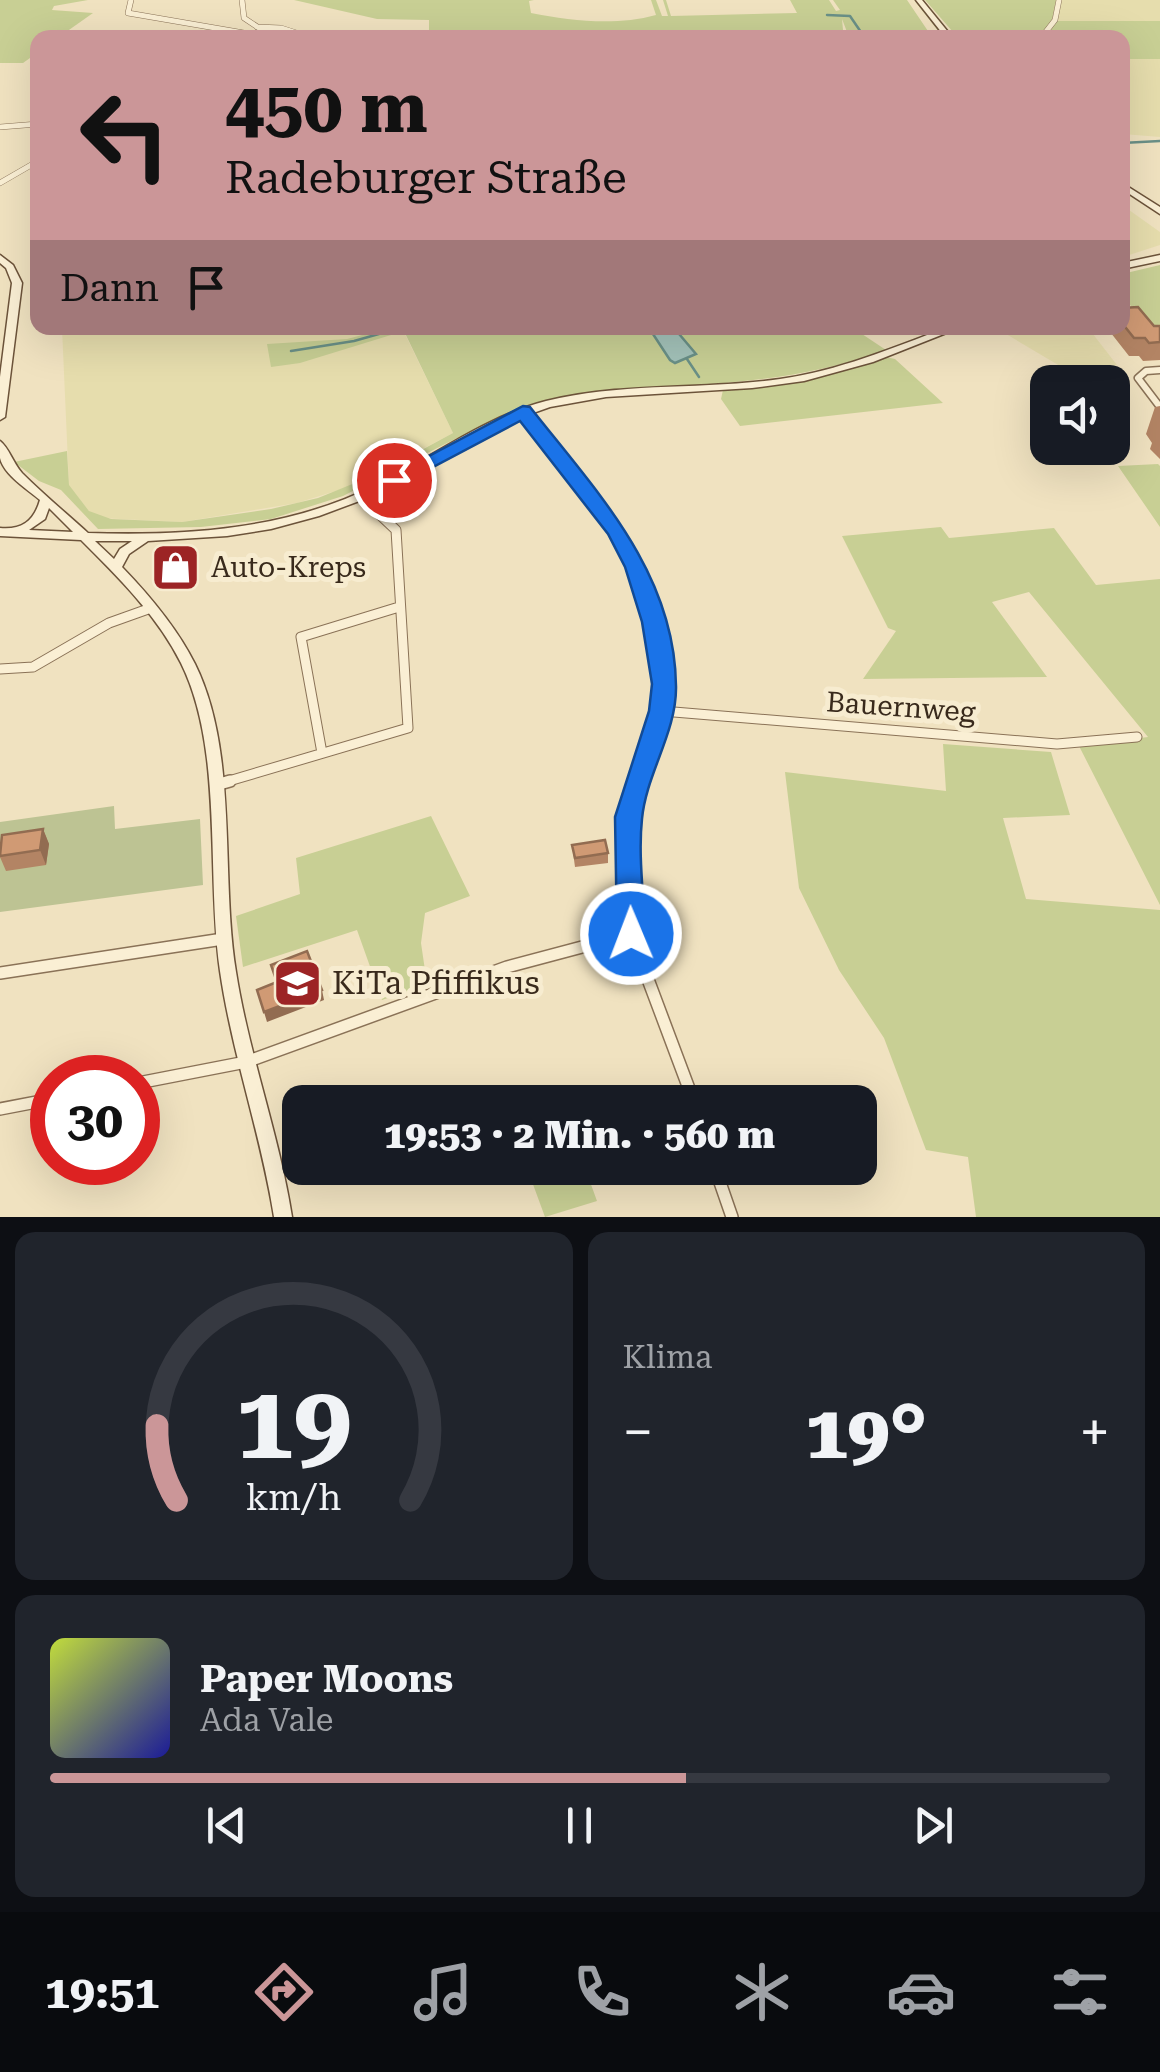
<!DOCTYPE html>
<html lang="de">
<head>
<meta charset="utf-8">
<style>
  :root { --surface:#171b24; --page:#20242c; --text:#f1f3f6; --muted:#9ea1a6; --line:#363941; --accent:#cb9698 }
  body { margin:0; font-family:"Roboto Serif",serif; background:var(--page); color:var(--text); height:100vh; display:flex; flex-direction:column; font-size:38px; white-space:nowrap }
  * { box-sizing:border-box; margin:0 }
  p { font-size:32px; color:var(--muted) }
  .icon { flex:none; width:55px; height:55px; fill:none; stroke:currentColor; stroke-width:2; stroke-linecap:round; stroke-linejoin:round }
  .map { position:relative; height:1217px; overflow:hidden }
  .sheet { display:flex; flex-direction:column; gap:15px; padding:15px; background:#0d0f14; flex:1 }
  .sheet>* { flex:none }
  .guide { position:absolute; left:30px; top:30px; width:1100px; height:305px; border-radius:20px; box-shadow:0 10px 40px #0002; background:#cb9698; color:#111; overflow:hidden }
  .buttons { position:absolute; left:1030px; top:365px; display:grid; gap:20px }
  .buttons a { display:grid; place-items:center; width:100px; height:100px; border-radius:20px; background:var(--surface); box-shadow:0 10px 40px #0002; font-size:50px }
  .speed { position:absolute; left:30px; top:1055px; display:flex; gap:20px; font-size:50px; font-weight:700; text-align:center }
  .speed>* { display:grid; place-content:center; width:130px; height:130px; border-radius:50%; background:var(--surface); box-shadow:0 10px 40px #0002; line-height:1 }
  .speed .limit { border:15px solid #d22; background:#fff; color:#111 }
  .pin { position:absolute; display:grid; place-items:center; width:85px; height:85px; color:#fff; margin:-42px; border:5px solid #fff; border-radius:50%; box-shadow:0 2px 10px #0007 }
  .me { position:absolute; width:110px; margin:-55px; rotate:359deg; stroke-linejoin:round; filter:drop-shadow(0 0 8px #0008) }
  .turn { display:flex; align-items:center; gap:35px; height:210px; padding:0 30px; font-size:45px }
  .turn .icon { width:130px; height:130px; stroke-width:2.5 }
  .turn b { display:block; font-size:70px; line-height:85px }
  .then { display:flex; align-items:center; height:95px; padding:0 30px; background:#0003; gap:20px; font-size:38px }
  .big { font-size:75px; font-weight:800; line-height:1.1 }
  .sheet .widget { flex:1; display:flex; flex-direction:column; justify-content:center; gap:15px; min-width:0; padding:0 35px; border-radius:20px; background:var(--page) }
  .sheet .dial { align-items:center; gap:0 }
  .dial svg { height:260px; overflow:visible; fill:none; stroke:var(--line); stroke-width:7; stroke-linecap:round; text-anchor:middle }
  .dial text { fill:var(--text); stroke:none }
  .song { display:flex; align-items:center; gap:30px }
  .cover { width:120px; height:120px; border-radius:15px; background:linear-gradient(135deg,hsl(70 70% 55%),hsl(240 70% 35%)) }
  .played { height:10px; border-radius:5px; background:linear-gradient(90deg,var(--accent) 60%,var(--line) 60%) }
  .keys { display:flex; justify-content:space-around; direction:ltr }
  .heat { display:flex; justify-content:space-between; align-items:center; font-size:55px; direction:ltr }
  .sheet .tiles { flex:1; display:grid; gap:15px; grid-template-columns:1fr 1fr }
  .widget:last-child { grid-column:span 2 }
  .trip { position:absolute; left:282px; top:1085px; width:595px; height:100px; border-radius:20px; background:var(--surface); box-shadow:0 10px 40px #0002; font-weight:800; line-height:100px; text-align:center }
  .dock { display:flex; height:160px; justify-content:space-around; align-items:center; background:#090b0e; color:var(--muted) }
  .dock .icon { width:70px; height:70px }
  .dock .selected { color:var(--accent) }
  .dock b { font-size:45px; color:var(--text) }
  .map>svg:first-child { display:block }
  .farmland { fill:#e6ddad }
  .green { fill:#c8cf94 }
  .cemetery { fill:#bdc393 }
  .water { fill:#a3c2b9; stroke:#6a9087; stroke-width:2.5 }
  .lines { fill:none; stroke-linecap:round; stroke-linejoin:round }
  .stream { stroke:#6a9087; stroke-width:2.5 }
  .street-far3-casing { stroke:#8a7257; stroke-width:6 }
  .street-far2-casing { stroke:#8a7257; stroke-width:9 }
  .street-far1-casing { stroke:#8a7257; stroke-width:11 }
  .street-casing { stroke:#8a7257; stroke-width:14 }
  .secondary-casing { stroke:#6c533a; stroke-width:3 }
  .street-far3 { stroke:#faefd4; stroke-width:5 }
  .street-far2 { stroke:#faefd4; stroke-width:6 }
  .street-far1 { stroke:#faefd4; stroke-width:9 }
  .street { stroke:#faefd4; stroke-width:11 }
  .secondary { fill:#faefd4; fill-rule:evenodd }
  .wall { fill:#b38464 }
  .shaded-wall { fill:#926c51 }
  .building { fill:#d09a74; stroke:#926c51; stroke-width:2.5 }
  .route { fill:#1a73e8; stroke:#114b97; stroke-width:2.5 }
  .labels { text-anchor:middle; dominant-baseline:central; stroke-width:10; stroke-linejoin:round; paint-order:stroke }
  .poi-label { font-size:28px; fill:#392a1c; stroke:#f7ecd0; text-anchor:start }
  .street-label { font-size:28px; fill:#392a1c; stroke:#f7ecd0 }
  .near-poi-label { font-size:32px; fill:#392a1c; stroke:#f7ecd0; text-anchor:start }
</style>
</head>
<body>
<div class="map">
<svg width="1160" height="1217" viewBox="0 0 1160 1217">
  <rect width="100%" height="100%" fill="#f0e2c0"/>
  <!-- farmland -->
  <path class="farmland" d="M1060,0H1160V21H1057Z
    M1122,59H1160V137L1123,134Z
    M1122,205L1160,232V245L1123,257Z
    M62,328H402L453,433L352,486L297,503L182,522L99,518L89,511L69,486Z
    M996,328L1089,329L1117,365L1101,368L1082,378L1088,382H1078L1065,369Z"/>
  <!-- green -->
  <path class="green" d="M0,0H88L54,6L52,10L93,13L59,37L38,38L37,53L23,63H0Z
    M294,0H534L529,1L531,13C572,21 616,26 656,15L651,0H656L662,16H668L663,0H666L671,16L797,13L790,0H829L836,11L840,10L833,0H907L930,34L939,32L914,0L944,33L953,32L925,0H1056L1052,21L1038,38L849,37L842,19L843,30L803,37H455L429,32V20L377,19Z
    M1057,21H1160V59H1123L1122,38H1043Z
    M1160,265V343L1123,296L1122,274Z
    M389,328H853L886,350C787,387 687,384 583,393C538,401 500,418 460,440L457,438L343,496L271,519L201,527L98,529L61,490L39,481L14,462L67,451L69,485L89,511L111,519L182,522L271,509L318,498L377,474L453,433L404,331L300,363L271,367L267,344L347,339Z
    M886,357L895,359L943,403L740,426L721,399L723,390L816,378Z
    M1158,464L1160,466V527L1118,466Z
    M941,527L949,538L1054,528L1096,585L1160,579V905L1079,746L1148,737L1029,592L992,602L1047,677L863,679L896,631L888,628L842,536Z
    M943,744L1051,752L1070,815L1003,818L1026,899L1160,910V1217H976L968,1157L926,1150L884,1038L839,970L799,888L785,772L946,791Z
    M431,816L470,896L425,913L421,943L427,984L382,1000L357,930L243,967L236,916L300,894L296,858Z
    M527,1168H585L597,1201L545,1217Z"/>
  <!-- cemetery -->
  <path class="cemetery" d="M114,806L115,829L200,819L203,885L0,912V822Z"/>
  <!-- water -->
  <path class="water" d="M649,328H674L696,354L675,363L670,360Z"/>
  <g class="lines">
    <!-- stream -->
    <path class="stream" d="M827,15L850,16L865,38
      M1122,143L1160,141
      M291,351L354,341L400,328
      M687,359L699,377"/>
    <defs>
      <path id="street-far3" d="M131,0L128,13L273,38
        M242,0L244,18L262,30
        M257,27L281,28L312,38
        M1041,38L1055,20L1059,0
        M0,127L38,124
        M0,183L38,161"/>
      <path id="street-far2" d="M1160,370L1146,371L1138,378L1160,407
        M523,411L554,451"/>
      <path id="street-far1" d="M552,448C603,514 645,563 658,649C661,669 666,689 662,710C658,734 646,759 639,783
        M0,669L33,667L109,623L151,608
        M662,711L1057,744L1137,737
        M322,753L301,637L399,607
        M222,783L408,728L396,530L361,497"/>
      <path id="street" d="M640,781L628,817L631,934L694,1102
        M216,785L230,781
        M0,973L223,939
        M138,1083L246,1062L507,967L631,934
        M0,1109L52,1099
        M715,1168L732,1217"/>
      <path id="secondary" d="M916,0H922L953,38H946Z
        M1122,183L1160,207V214L1122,189Z
        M0,255L13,265L22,283L5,417L0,420V377L12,283L6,268L0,263Z
        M1160,255V261L1122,269V263Z
        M946,328H959L873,362L804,381L752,388L606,397L550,407L502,424L362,500L319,516L271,529L227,536L148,541L129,554L122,567C150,596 177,628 195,664C239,753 220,875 236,972C249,1055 279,1134 292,1217H274C261,1134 232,1054 220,971C206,876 224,749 181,663C157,615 118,577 81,540L0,536V528C22,530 34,521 40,500C27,489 4,475 0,458C0,452 0,446 0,441C9,448 13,463 22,473C43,494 66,513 88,533C186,536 287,530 376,485C433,457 484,417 546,401C623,382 702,390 780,379C838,371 892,348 946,328ZM49,508L73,532L29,530L45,519ZM95,541H132L120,549L114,559Z"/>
    </defs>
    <!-- street-far3 casing -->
    <use href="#street-far3" class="street-far3-casing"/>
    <!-- street-far2 casing -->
    <use href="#street-far2" class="street-far2-casing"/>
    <!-- street-far1 casing -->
    <use href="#street-far1" class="street-far1-casing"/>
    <!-- street casing -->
    <use href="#street" class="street-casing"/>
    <!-- secondary casing -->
    <use href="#secondary" class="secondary-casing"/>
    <!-- street-far3 -->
    <use href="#street-far3" class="street-far3"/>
    <!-- street-far2 -->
    <use href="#street-far2" class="street-far2"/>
    <!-- street-far1 -->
    <use href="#street-far1" class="street-far1"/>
    <!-- street -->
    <use href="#street" class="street"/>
    <!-- secondary -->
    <use href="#secondary" class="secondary"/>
  </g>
  <!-- wall -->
  <path class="wall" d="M1122,308L1154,326H1160V360L1143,361L1139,356H1129L1107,328H1122Z
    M1160,406V459L1150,449L1152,443L1146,434L1155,407Z
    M43,829L49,844L46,865L6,871L0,857V851Z
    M572,845L608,853V863L575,867Z"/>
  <!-- shaded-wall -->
  <path class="shaded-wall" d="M43,829L49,844L46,865L40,850Z
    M322,990L324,1000L267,1022L264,1012Z"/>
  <!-- building -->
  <path class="building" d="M1138,307L1154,326H1160V342L1149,343L1145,338H1134L1122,323V308Z
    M43,829L40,850L0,856L2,835Z
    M605,840L608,853L575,858L572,845Z
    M307,951L322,990L264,1012L257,990L277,982L271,965Z"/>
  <!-- route -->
  <path class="route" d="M523,406L530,407C596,491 675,572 676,686C677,732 646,774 642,819C638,856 644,896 645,934L641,942L631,946L621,942L617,934L615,817L649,711L652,684L642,622L625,567L608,534L520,421L401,484H387L384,480Z"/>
  <!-- icons -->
  <defs>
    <symbol id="shop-square" viewBox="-11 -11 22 22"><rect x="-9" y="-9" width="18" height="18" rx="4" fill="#9c2425" stroke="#f7ecd0"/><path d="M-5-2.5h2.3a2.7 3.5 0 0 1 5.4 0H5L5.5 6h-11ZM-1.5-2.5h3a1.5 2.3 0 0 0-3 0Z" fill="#fff"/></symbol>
    <symbol id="school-square" viewBox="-11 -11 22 22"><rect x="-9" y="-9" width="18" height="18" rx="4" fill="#9c2425" stroke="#f7ecd0"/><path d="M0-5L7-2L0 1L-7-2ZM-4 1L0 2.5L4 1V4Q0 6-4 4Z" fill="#fff"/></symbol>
  </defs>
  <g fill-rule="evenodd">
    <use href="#shop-square" x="148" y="540" width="55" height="55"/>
    <use href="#school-square" x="270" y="956" width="55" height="55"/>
  </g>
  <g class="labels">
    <!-- poi labels -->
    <g class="poi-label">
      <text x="211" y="567">Auto-Kreps</text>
    </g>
    <!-- street labels -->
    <g class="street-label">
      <text transform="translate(901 707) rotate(4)">Bauernweg</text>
    </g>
    <!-- near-poi labels -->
    <g class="near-poi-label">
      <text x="332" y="983">KiTa Pfiffikus</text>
    </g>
  </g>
</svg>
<div class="buttons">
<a><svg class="icon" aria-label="sound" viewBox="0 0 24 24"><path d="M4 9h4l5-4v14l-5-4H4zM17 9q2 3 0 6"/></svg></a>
</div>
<div class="speed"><div class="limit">30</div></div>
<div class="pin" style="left:394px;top:480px;background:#d93025"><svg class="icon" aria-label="arrive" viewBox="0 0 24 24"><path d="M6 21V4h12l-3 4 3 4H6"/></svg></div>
<svg class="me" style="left:631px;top:934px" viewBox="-20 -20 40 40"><circle r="17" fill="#1a73e8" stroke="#fff" stroke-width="3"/><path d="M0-11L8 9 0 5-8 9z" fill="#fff"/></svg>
<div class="trip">19:53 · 2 Min. · 560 m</div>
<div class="guide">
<div class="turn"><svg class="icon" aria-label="left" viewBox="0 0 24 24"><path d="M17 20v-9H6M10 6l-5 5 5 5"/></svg><div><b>450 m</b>Radeburger Straße</div></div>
<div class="then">Dann<svg class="icon" aria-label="arrive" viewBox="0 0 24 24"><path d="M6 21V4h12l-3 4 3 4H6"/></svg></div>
</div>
</div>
<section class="sheet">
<div class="tiles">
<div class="widget dial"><svg viewBox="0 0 100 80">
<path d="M14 69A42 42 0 1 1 86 69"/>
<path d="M14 69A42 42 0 0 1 8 46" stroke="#cb9698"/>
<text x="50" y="56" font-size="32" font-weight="700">19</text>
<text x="50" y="72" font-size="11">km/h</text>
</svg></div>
<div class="widget"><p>Klima</p>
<div class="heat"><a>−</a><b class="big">19°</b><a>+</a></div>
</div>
<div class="widget">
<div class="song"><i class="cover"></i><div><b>Paper Moons</b><p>Ada Vale</p></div></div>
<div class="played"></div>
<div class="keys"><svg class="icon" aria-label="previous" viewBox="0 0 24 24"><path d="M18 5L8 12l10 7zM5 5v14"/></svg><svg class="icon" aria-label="pause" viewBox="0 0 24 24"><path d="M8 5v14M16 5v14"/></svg><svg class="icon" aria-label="next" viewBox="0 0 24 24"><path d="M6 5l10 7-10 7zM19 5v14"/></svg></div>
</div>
</div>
</section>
<nav class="dock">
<b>19:51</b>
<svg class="icon selected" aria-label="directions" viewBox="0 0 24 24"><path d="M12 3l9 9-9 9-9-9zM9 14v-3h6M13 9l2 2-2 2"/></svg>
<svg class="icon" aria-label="music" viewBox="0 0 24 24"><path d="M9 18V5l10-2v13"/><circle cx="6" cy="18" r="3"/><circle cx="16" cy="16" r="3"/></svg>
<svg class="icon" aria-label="phone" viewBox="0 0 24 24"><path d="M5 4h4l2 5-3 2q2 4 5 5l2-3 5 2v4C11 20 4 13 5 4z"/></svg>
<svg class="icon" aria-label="climate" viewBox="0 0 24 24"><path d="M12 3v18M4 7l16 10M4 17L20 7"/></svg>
<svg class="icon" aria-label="car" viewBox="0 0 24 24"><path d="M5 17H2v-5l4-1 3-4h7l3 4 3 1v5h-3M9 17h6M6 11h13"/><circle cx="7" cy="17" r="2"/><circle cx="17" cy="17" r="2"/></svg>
<svg class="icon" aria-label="filters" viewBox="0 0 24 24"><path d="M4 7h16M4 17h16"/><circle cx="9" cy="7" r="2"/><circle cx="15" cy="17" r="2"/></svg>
</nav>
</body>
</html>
